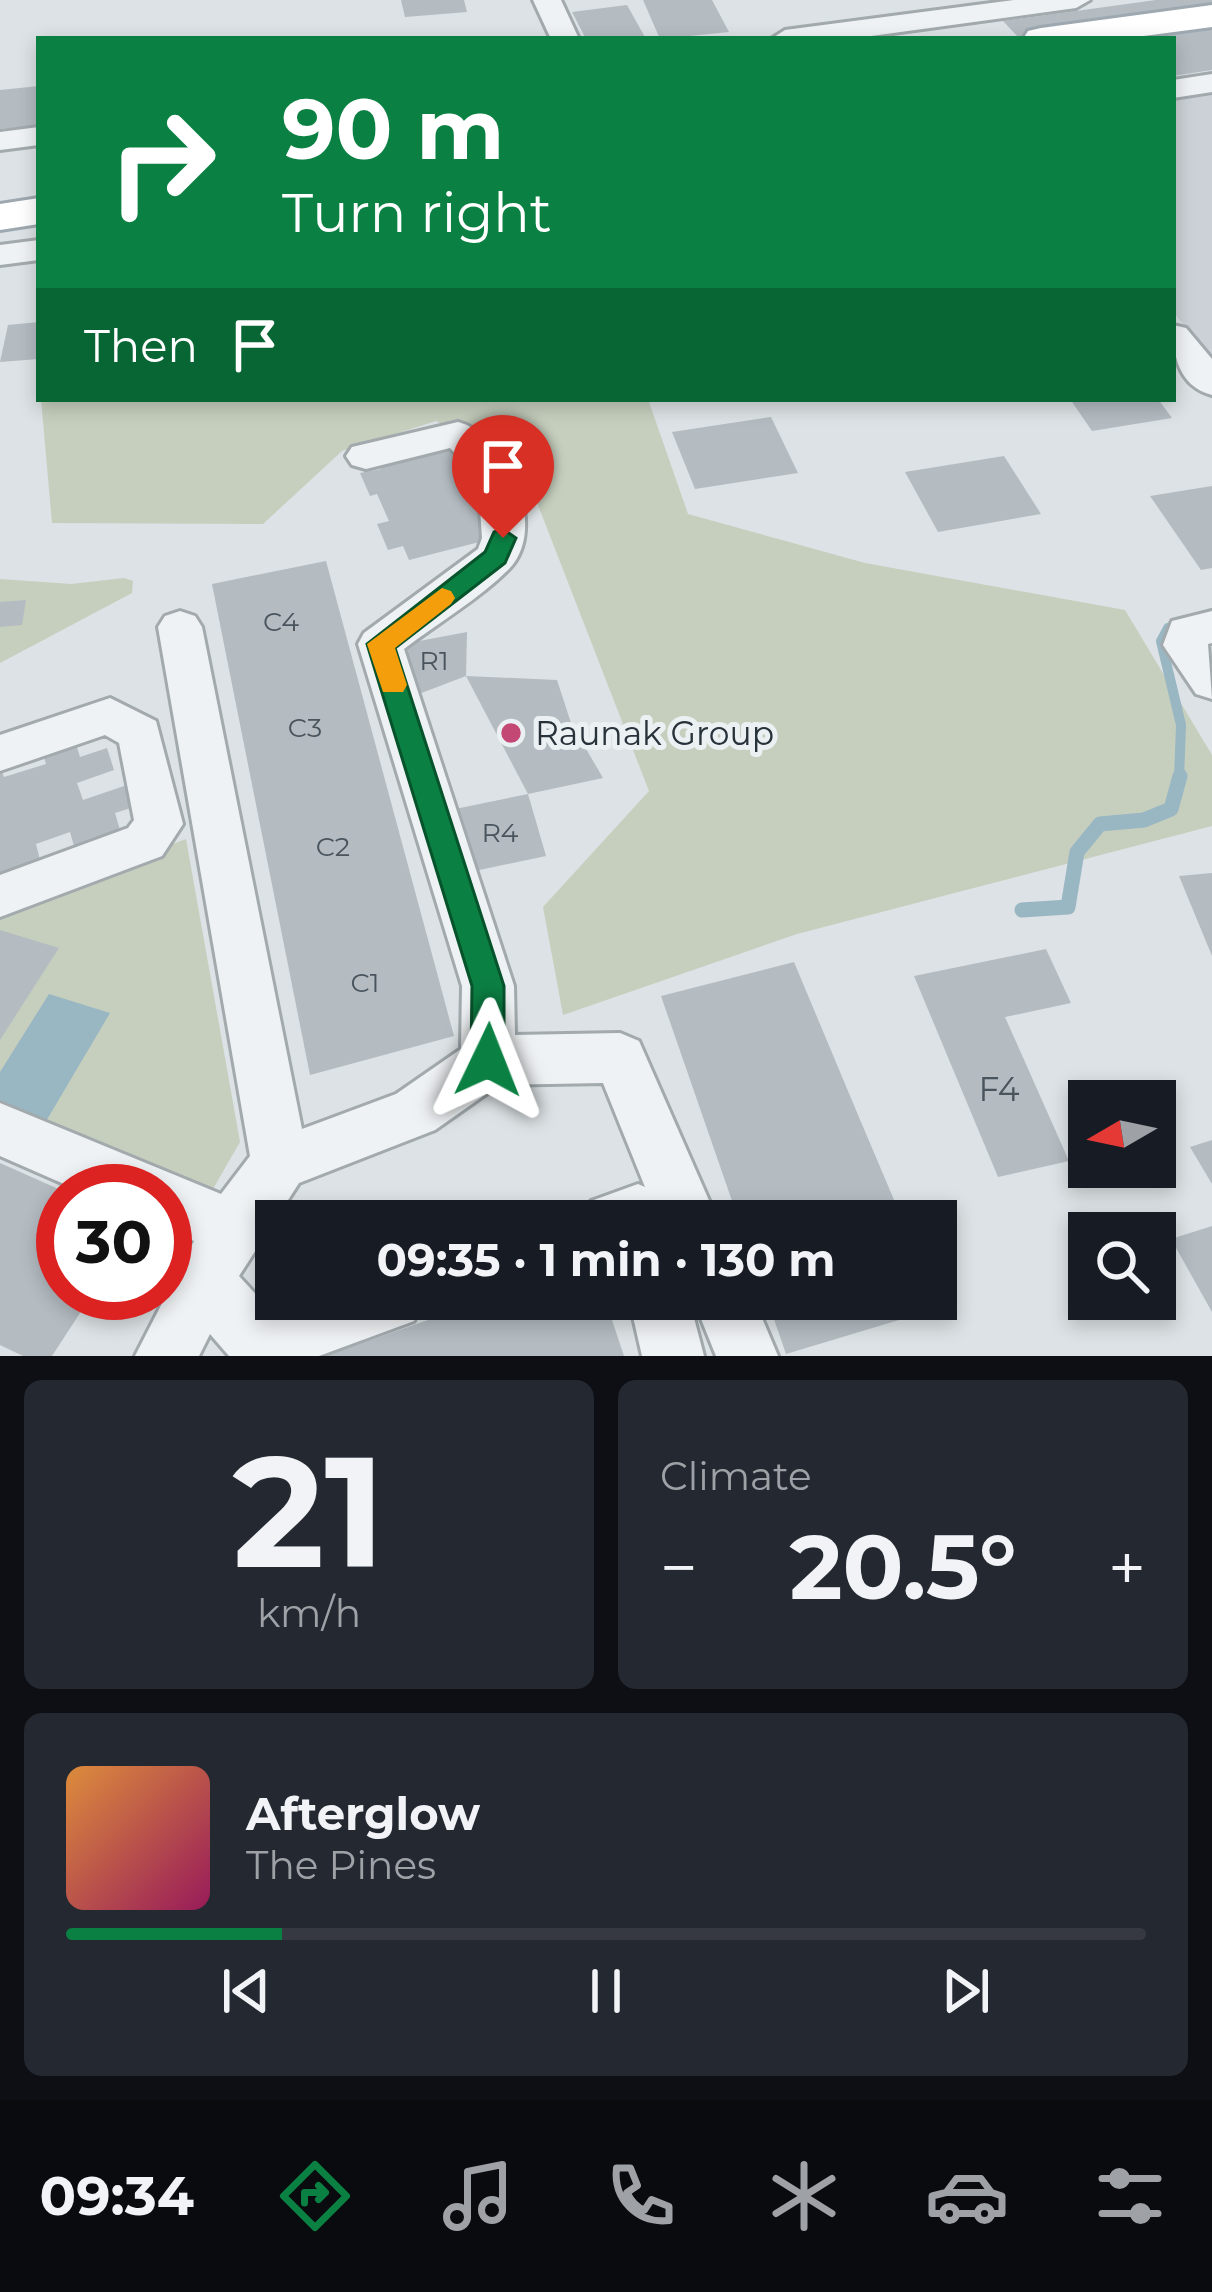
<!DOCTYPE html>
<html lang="en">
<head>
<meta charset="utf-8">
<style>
  :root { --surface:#171b24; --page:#242831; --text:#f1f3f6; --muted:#9ea1a6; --line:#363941; --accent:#0b8043 }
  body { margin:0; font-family:Montserrat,sans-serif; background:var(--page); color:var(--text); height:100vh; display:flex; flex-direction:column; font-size:45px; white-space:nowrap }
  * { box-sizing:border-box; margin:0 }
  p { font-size:39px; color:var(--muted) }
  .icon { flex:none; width:66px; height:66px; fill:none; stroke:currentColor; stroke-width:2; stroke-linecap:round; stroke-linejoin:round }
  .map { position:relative; height:1356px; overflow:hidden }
  .sheet { display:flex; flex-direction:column; gap:24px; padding:24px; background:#0d0f14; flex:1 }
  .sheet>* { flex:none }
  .banner { position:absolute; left:36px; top:36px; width:1140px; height:366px; border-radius:0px; box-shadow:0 6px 18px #0003; background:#0b8043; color:#fff; overflow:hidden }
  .needle { width:78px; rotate:261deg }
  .tools { position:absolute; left:1068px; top:1080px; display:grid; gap:24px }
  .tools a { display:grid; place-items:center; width:108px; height:108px; border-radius:0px; background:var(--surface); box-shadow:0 6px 18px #0003; font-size:60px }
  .speed { position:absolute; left:36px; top:1164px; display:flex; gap:24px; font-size:60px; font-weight:700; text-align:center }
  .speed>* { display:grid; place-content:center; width:156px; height:156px; border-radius:50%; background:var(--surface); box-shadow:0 6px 18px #0003; line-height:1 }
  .speed .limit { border:18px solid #d22; background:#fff; color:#111 }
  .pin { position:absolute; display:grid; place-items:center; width:102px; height:102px; color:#fff; margin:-123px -51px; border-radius:50% 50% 50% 0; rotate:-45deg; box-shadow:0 0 12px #0007 }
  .pin .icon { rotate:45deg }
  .me { position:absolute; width:132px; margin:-66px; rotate:2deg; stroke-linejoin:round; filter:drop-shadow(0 0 9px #0008) }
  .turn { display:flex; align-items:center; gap:42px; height:252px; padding:0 48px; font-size:54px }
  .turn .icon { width:156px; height:156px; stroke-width:2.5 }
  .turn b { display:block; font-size:84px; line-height:102px }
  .then { display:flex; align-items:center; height:114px; padding:0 48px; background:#0003; gap:24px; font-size:45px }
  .big { font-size:90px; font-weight:700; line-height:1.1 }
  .sheet .card { flex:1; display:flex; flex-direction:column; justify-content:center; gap:18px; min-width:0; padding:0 42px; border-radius:18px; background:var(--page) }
  .sheet .dial { align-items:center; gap:0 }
  .dial b { font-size:156px; line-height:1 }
  .song { display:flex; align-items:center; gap:36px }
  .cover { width:144px; height:144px; border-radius:18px; background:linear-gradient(135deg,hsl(30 70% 55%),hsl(330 70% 35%)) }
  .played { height:12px; border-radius:6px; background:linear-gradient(90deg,var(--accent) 20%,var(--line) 20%) }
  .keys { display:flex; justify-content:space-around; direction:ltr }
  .heat { display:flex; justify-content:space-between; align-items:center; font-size:66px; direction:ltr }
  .sheet .tiles { flex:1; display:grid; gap:24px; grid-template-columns:1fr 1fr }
  .card:last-child { grid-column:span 2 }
  .trip { position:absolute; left:255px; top:1200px; width:702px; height:120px; border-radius:0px; background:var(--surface); box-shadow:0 6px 18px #0003; font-weight:700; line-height:120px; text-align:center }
  .tab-bar { display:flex; height:192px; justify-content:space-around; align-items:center; background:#090b0e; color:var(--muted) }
  .tab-bar .icon { width:84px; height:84px }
  .tab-bar .selected { color:var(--accent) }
  .tab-bar b { font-size:54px; color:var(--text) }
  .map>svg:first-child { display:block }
  .built { fill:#cbd1d6 }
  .green { fill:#c6cfbe }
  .water { fill:#99b6c3 }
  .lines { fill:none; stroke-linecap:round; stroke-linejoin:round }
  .stream-far1 { stroke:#99b6c3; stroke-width:10 }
  .stream { stroke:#99b6c3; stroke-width:15 }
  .building { fill:#b4bcc2 }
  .minor-casing { stroke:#a2aaae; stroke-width:6 }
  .major-casing { stroke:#9da8b0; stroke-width:6 }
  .minor { fill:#eff2f4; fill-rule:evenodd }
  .major { fill:#fff; fill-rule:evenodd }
  .route { fill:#0b8043; stroke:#07532c; stroke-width:3 }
  .slow { fill:#f59e0b }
  .poi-dot { fill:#c34974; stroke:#ebf0f3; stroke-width:4.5 }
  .labels { text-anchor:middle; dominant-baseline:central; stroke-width:10; stroke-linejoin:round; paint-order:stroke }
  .number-label { font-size:27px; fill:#4a545c }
  .poi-label { font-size:33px; fill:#27323a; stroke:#ebf0f3; text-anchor:start }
  .near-number-label { font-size:33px; fill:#4a545c }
</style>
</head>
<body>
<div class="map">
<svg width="1212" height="1356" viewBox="0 0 1212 1356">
  <rect width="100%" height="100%" fill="#dce2e5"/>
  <!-- built -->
  <path class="built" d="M1212,91V358L1173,312V98Z"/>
  <!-- green -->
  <path class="green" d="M41,399H648L688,514L865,563L1125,610L1212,755V826L797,934L563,1015L543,907L649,791L524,469L436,421L342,451L263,524L52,523Z
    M124,578L133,581L132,593L0,663V579L71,584Z
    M186,839L240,1142L191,1227L165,1191L0,1137V909Z"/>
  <!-- water -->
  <path class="water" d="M49,994L110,1013L45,1123L0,1109V1072Z"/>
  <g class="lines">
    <!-- stream-far1 -->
    <path class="stream-far1" d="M1179,779L1181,725L1161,641L1168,628L1212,619"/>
    <!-- stream -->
    <path class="stream" d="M1022,910L1068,907L1077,852L1100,824L1144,820L1171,809L1180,776"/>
  </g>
  <!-- building -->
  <path class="building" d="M401,0H464L467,12L405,17Z
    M643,0H712L729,32L660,39Z
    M1156,0H1212V70L1173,76V39H1020L1003,21Z
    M627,5L646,39H586L572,12Z
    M39,86V125L0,129V90Z
    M39,322V359L0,362L8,325Z
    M1070,399H1158L1172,418L1092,431Z
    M771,417L798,473L695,489L672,432Z
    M448,442L495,538L409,560L403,546L388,550L377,524L389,521L377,494L370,496L360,473L381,469L377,460Z
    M1004,456L1041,514L938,532L905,472Z
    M1212,486V568L1201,570L1150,496Z
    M326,561L454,1036L310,1075L212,584Z
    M26,600L22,625L0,627V602Z
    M467,632L466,676L557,680L571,723L603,778L528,794L546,856L470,872L455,809L528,794L466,676L411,697L398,645Z
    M76,744L80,757L107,748L114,770L77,783L83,800L130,784L137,806L115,813L120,830L74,846L70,832L36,844L42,868L0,883V767L4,777L46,764L43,754Z
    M1212,873V956L1179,876Z
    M0,930L59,948L0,1040Z
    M1046,949L1071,1003L1005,1017L1069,1161L998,1177L914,976Z
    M794,962L861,1122L903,1221H739L661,996Z
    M1212,1140V1184L1190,1147Z
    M0,1163L63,1191V1293H93L52,1356H23L0,1345Z
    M1212,1226V1312L1171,1239Z
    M488,1299H605L624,1356H325Z
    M767,1299H936L939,1308L786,1354Z"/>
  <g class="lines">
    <defs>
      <path id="minor" d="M533,0H561L579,39H551Z
        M1014,0H1090L1076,8L849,39H771L785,30Z
        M1212,74V92L1173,98V80Z
        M39,127V145L0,150V132Z
        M39,240V260L0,265V245Z
        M1173,325L1186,328L1212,359V395C1178,386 1173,355 1173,325Z
        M458,422C508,435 549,528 509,569C479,599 438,623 404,649L514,986L515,1035L620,1033L639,1041L718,1221H583L591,1201L638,1184L645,1187L603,1083L499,1085L435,1130L299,1183L239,1276L271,1311L306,1299H422L414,1321L319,1356H229L210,1334L199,1356H135L194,1241L165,1228V1191H80L0,1156V1103L221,1194L250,1156L158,627L165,616L180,611L195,616L202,627L302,1129L396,1094L461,1049L462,986L358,644L364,633L478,549L482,538L478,478L450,448L366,469L352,465L346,456L352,447Z
        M1212,611V643L1208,644L1212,699L1196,694L1163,645L1172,621Z
        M110,698L156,721L183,824L162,856L0,917V875L128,828L134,820L119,743L105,735L0,771V735Z
        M629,1299H689L704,1356H642Z
        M693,1299H754L778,1356H716Z"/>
      <path id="major" d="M1212,5V27L1121,39H1023L1028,31L1041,28Z
        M39,198V224L0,230V204Z"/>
    </defs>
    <!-- minor casing -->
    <use href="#minor" class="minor-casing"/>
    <!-- major casing -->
    <use href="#major" class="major-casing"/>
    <!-- minor -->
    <use href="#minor" class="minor"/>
    <!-- major -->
    <use href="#major" class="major"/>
  </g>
  <!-- route -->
  <path class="route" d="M503,529L516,538L505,563L395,648L504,986V1060L499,1071L488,1075L476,1071L471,1060L472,986L367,644L485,552L494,532Z"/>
  <!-- slow -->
  <path class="slow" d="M442,588L451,591L455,598L451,604L395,648L407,685L403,692H383L367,644Z"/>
  <!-- markers -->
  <circle class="poi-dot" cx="511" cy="733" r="12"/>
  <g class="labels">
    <!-- number labels -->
    <g class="number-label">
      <text x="281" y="621">C4</text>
      <text x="434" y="660">R1</text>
      <text x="305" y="727">C3</text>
      <text x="500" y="832">R4</text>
      <text x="333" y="846">C2</text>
      <text x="365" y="982">C1</text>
    </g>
    <!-- poi labels -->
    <g class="poi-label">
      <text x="535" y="733">Raunak Group</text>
    </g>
    <!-- near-number labels -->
    <g class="near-number-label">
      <text x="999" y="1089">F4</text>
    </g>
  </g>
</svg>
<div class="tools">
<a><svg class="needle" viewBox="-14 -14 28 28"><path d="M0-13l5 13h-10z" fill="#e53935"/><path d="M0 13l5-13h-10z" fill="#9ea1a6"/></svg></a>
<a><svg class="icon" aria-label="search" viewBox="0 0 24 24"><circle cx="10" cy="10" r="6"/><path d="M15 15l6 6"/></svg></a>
</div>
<div class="speed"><div class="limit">30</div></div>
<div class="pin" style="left:503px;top:538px;background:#d93025"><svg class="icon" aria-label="arrive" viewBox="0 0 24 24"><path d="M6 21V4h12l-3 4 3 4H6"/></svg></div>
<svg class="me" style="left:488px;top:1060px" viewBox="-20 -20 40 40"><path d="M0-17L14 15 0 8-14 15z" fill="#0b8043" stroke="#fff" stroke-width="4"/></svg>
<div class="trip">09:35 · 1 min · 130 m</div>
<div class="banner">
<div class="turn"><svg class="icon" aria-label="right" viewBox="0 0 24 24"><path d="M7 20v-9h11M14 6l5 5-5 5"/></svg><div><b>90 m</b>Turn right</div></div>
<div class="then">Then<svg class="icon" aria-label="arrive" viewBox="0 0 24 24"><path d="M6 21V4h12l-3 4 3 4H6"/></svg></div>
</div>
</div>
<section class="sheet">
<div class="tiles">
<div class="card dial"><b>21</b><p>km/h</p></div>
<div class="card"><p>Climate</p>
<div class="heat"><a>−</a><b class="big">20.5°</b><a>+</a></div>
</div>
<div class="card">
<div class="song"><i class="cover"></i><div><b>Afterglow</b><p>The Pines</p></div></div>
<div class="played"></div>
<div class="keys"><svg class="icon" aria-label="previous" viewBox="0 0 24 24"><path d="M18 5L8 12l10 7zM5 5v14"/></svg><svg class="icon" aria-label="pause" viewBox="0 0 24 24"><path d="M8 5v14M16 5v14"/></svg><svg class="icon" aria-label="next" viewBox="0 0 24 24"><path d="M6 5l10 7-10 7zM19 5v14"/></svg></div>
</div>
</div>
</section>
<nav class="tab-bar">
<b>09:34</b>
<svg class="icon selected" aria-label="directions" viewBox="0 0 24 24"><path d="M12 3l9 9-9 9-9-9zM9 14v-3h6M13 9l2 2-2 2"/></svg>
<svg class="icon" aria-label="music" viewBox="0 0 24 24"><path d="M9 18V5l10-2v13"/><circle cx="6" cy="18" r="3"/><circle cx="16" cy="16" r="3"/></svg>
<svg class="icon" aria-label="phone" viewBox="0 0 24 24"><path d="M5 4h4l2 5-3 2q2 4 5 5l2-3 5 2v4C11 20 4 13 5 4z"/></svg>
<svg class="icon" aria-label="climate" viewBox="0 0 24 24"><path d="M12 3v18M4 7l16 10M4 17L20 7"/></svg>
<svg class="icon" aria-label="car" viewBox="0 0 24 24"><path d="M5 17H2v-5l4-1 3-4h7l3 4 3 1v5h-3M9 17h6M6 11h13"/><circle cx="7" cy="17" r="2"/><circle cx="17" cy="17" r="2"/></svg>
<svg class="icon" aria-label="filters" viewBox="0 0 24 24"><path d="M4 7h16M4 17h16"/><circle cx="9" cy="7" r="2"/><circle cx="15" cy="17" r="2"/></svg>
</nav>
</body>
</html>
